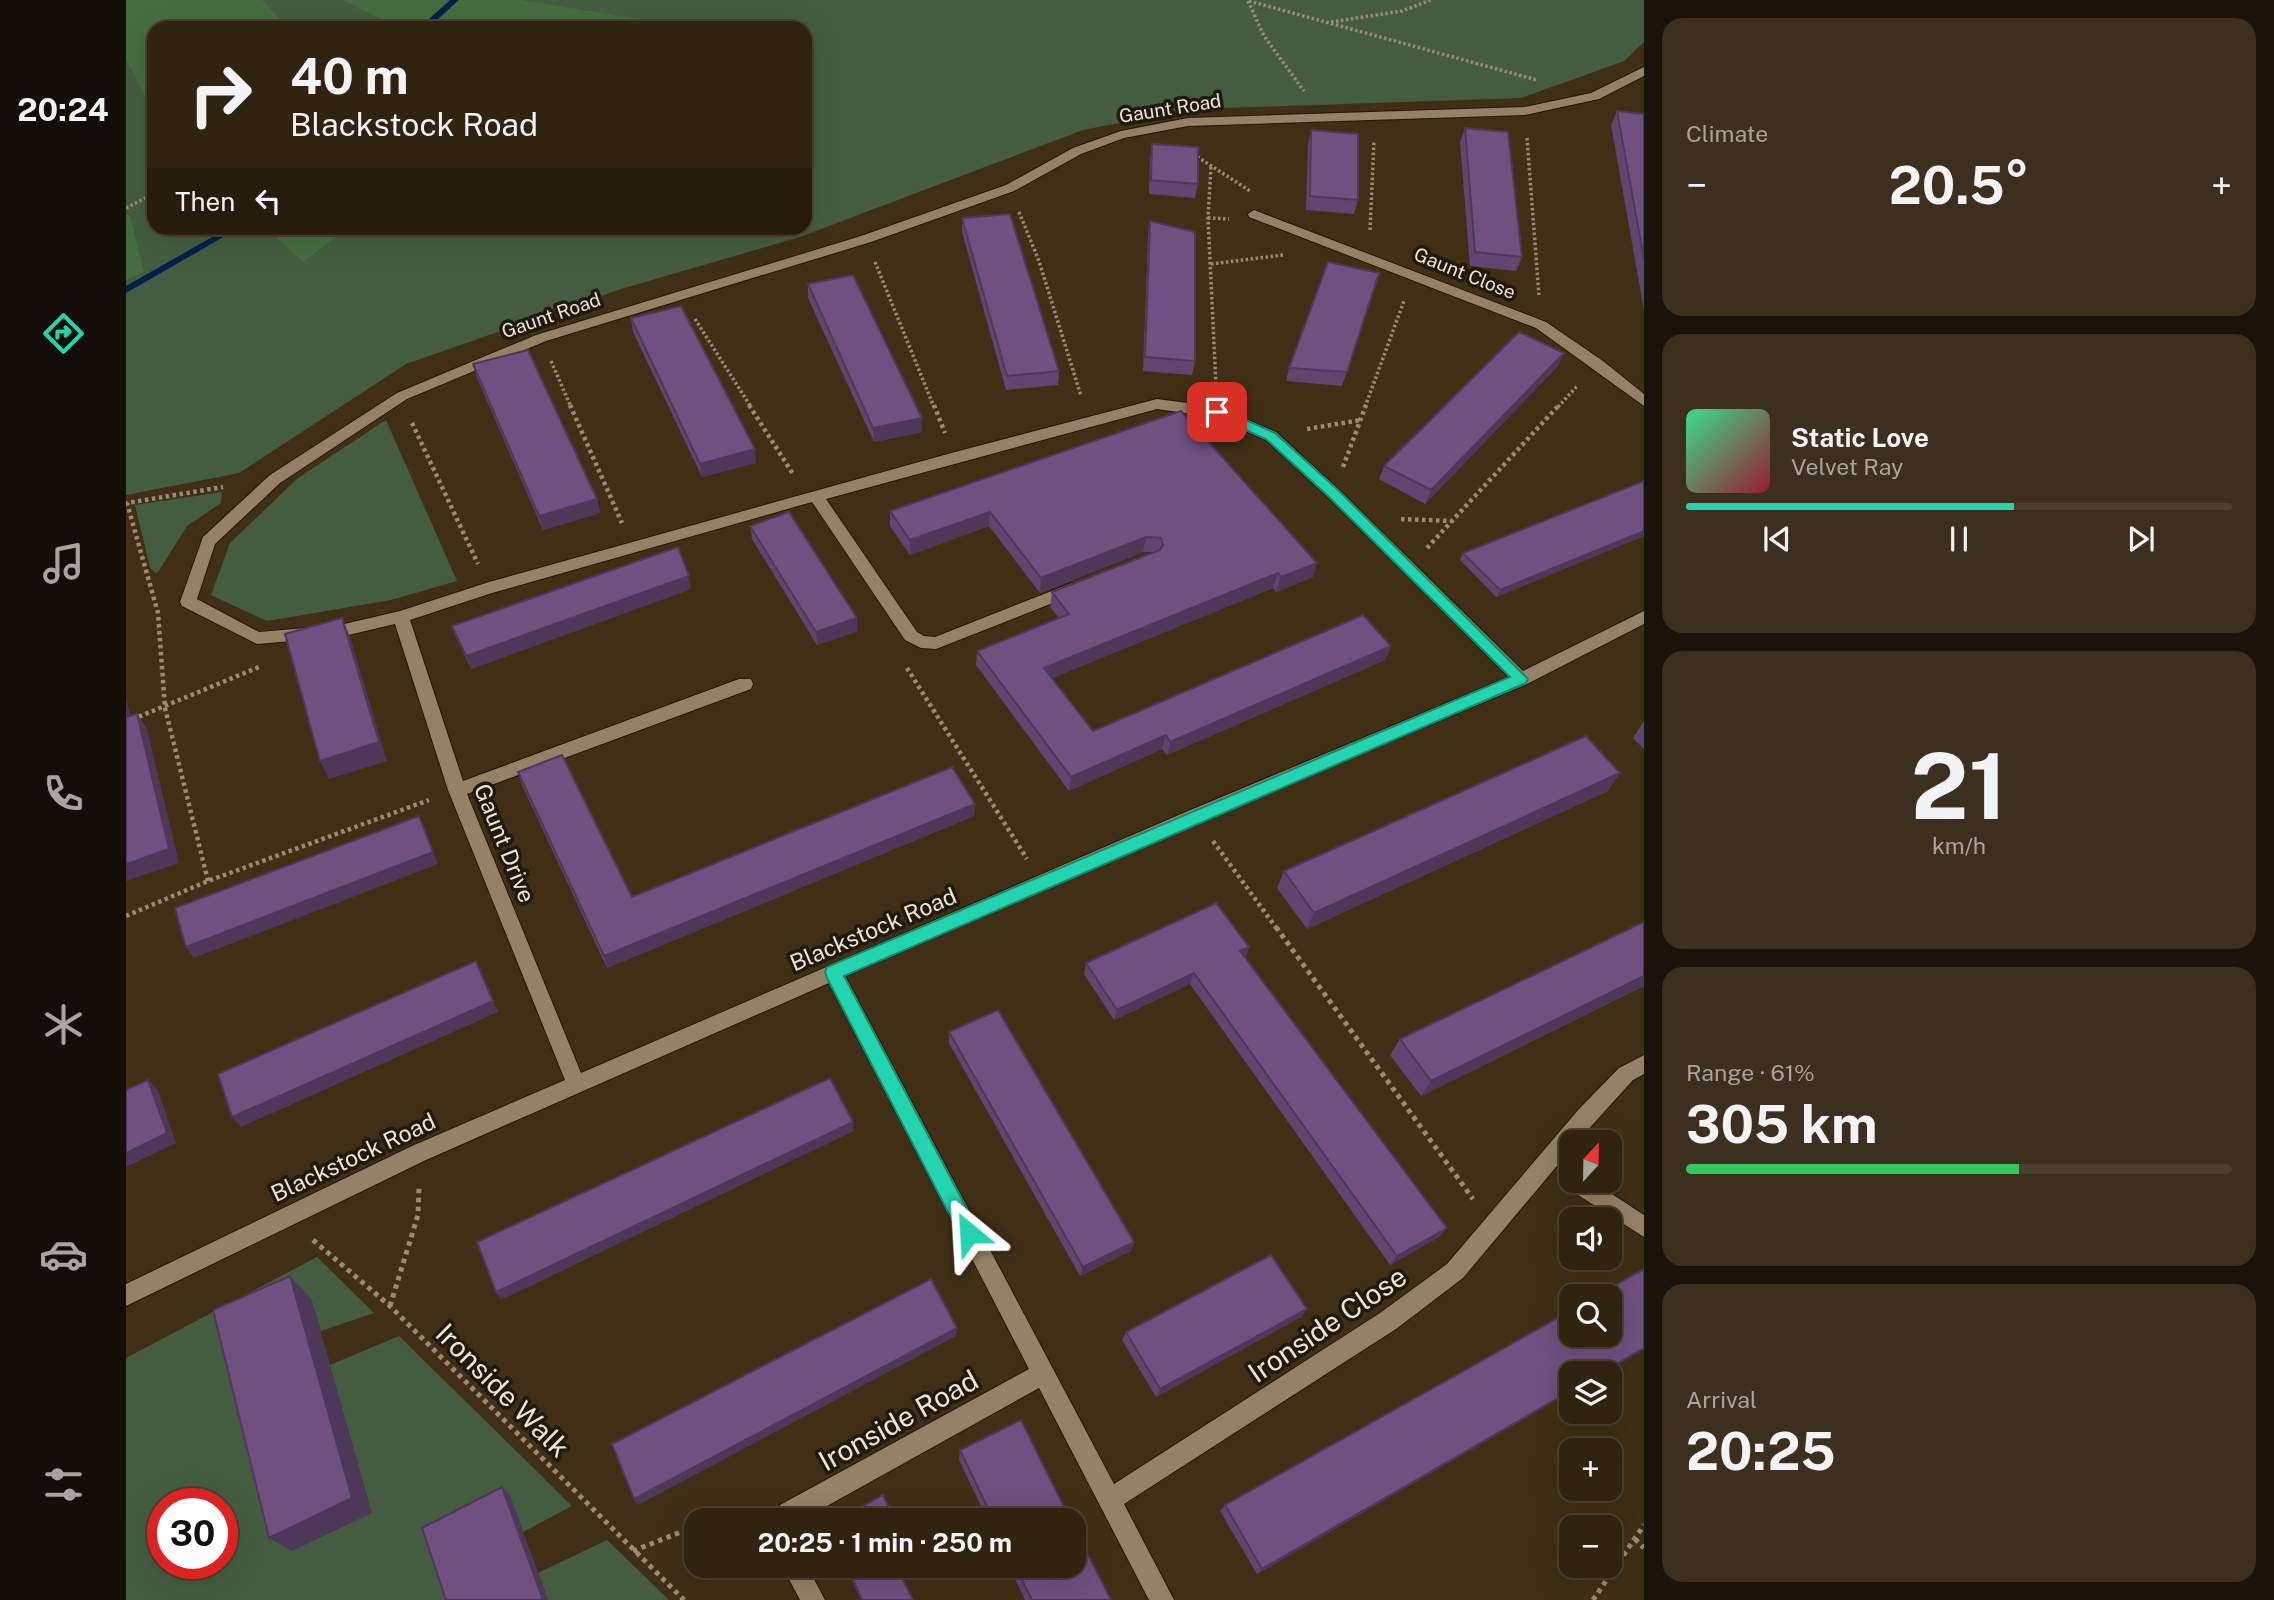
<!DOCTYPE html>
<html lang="en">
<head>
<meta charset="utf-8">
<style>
  :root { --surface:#302310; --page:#3c2f1e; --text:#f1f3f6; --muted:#a8a49f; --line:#4b4030; --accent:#22d5af }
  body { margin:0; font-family:"Public Sans",sans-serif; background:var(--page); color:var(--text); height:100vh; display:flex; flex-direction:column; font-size:26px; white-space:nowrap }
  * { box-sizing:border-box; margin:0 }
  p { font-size:23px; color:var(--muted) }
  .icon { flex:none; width:38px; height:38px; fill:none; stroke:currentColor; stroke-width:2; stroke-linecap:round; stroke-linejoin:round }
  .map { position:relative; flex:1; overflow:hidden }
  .side { display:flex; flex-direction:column; gap:18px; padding:18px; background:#1a1309; width:630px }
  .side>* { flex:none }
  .hud { position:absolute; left:21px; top:21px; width:665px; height:214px; border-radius:21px; box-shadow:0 7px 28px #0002,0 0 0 2px var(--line); background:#302310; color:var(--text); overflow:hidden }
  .needle { width:46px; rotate:22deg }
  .fabs { position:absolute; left:1433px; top:1130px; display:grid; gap:14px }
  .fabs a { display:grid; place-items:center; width:63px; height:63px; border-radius:14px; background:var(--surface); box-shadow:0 7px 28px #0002,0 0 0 2px var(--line); font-size:35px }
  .speed { position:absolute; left:21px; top:1488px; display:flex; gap:14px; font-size:35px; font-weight:700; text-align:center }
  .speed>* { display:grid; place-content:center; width:91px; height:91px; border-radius:50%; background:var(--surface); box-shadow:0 7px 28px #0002,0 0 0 2px var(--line); line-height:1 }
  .speed .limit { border:10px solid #d22; background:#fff; color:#111 }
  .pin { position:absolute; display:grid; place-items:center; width:60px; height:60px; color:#fff; margin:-30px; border-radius:14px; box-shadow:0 4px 10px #0006 }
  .me { position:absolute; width:77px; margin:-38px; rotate:333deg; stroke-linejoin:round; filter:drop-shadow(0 0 5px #0008) }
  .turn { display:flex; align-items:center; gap:24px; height:147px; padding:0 28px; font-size:32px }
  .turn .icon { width:91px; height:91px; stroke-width:2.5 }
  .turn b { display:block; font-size:49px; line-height:60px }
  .then { display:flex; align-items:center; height:66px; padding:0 28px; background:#0003; gap:14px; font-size:26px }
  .big { font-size:52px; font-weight:700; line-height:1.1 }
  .side .card { flex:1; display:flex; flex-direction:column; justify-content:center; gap:10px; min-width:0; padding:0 24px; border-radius:21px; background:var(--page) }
  .side .dial { align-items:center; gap:0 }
  .dial b { font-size:91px; line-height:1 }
  .song { display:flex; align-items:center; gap:21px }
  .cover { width:84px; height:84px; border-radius:10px; background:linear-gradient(135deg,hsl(150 70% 55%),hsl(350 70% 35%)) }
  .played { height:7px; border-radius:4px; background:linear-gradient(90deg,var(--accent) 60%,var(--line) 60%) }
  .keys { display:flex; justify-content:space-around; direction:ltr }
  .heat { display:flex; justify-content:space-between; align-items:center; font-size:38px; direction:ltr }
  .charge { height:10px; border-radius:5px; background:linear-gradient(90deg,#34c759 61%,var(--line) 0) }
  .trip { position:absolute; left:558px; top:1508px; width:402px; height:70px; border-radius:21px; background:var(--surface); box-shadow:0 7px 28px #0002,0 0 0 2px var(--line); font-weight:700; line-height:70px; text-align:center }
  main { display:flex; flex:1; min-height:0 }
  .tab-bar { display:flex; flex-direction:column; width:126px; justify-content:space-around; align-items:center; background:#130e06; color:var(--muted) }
  .tab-bar .icon { width:49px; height:49px }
  .tab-bar .on { color:var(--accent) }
  .tab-bar b { font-size:32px; color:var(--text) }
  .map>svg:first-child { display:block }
  .green { fill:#445d40; fill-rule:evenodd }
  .forest { fill:#456e40 }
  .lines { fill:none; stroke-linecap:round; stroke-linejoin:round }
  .stream { fill:#02214a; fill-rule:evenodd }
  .minor-casing { stroke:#261600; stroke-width:2 }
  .path-far2 { stroke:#998b76; stroke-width:3.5; stroke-dasharray:2.5 2.5; stroke-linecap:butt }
  .path-far1 { stroke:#998b76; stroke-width:4.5; stroke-dasharray:3.5 3.5; stroke-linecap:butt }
  .path { stroke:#998b76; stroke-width:5; stroke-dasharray:4.5 4.5; stroke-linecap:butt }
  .minor { fill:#958165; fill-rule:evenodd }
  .wall { fill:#5f456f }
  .shaded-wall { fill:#4e385a }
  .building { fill:#6f5081; stroke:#4e385a; stroke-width:2 }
  .route { fill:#22d5af; stroke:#168a72; stroke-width:2 }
  .labels { text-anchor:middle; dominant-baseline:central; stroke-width:7; stroke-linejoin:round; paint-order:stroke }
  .far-street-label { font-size:19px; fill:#efe4d5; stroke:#20190e }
  .street-label { font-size:23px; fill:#efe4d5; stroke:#20190e }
  .near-street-label { font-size:28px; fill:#efe4d5; stroke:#20190e }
</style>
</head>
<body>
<main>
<nav class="tab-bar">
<b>20:24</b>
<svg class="icon on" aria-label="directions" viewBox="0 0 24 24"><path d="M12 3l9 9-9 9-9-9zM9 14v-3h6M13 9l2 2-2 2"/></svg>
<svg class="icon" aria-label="music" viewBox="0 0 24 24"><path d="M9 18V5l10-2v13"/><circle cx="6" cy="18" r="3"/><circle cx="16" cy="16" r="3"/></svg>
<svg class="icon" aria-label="phone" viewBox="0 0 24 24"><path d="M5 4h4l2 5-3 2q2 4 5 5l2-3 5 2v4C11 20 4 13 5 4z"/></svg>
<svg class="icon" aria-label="climate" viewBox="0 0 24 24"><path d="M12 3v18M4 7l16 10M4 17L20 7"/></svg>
<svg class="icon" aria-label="car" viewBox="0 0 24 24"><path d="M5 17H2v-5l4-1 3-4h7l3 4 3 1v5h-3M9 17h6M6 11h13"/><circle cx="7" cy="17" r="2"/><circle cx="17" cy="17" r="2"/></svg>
<svg class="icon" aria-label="filters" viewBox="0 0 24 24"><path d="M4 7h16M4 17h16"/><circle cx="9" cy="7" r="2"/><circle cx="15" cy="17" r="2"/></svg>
</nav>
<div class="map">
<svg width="1518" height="1600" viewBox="0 0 1518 1600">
  <rect width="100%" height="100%" fill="#402f15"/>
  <!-- green -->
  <path class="green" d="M0,0H1518V42L1498,61L1395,98L1066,109L957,130L674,237L495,289L280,364L113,473L0,495ZM28,28H679V228H28Z
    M260,420L331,581L265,600L141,621L85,595L104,543L172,478Z
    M96,492L95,503L61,526L32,572L29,573L24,567L9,505Z
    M191,1257L248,1313L195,1331L185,1298L204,1365L273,1336L446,1506L397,1532L383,1496L328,1600H0V1358ZM37,1503H96V1563H37Z
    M481,1540L543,1600H422L412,1573Z"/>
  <!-- forest -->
  <path class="forest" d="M0,0H136L162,28H28V113L0,58Z
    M217,0H395L569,28H273Z
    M0,213L4,216L18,272L0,280Z
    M140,228H221L177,262Z"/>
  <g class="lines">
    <!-- stream -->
    <path class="stream" d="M324,0H333L302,28H293Z
      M102,228H113L0,293V286Z"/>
    <defs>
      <path id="minor" d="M1518,67V76L1473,99L1399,115L1062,126L998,138L955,154L888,191L745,242L420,341L281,399L154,483L89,544L71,599L133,632L214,625L274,611L363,582L829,452L1031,399L1091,407L1150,432L1212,489L1397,671L1518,611V624L1401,684L1074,821L719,976L988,1484L1254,1313L1321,1264L1453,1109L1493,1068L1518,1055V1074L1507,1080L1450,1143H1446V1148L1337,1278L1270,1329L998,1504L1048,1600H1023L913,1388L674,1521H650L654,1505L903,1369L703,983L300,1160L0,1306V1284L286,1146L439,1080L322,790L269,624L214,637L131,644L56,606L54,602L77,537L144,475L271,393L410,335L735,236L880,185L947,148L995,131L1062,118L1399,107L1465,93ZM1031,409L1088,417L1140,440L1202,497L1383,677L1062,811L455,1073L341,794L625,689L627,684L625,679H613L337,781L284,620L366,593L686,502L779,640L795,648L810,649L952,593L954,589L946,583L809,637L798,636L791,632L700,499Z
        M1128,210L1420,322L1477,361L1518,394V406L1410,328L1123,217L1122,214Z
        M1446,1172V1181H1466L1518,1215V1237L1441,1188L1438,1181L1441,1174Z
        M656,1566H681L699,1600H674Z"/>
    </defs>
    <!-- minor casing -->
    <use href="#minor" class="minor-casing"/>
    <!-- path-far2 -->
    <path class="path-far2" d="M1122,1L1138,36L1178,91
      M1123,1L1411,80
      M1205,22L1276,11L1305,0
      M1401,138L1413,296
      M1067,154L1124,191
      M1085,167L1082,218L1090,386
      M0,208L28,194
      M893,212L913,261L955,396
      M1082,218L1103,219
      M1244,230L1248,141
      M749,262L808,407
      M1085,264L1157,255
      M569,319L625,407
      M425,361L445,407
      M1239,407L1278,301
      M1432,407L1452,385"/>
    <!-- path-far1 -->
    <path class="path-far1" d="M444,405L496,523
      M623,405L667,474
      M808,405L819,433
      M286,423L352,564
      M1181,429L1235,420
      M1217,467L1240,405
      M1275,519L1325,521
      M1301,548L1433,405
      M781,668L901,859
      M0,722L133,667
      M1087,841L1151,929
      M82,881L39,708L32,613L1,503L97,487
      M0,916L82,881L303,800"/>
    <!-- path -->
    <path class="path" d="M1150,927L1347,1199
      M187,1240L264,1306L558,1600
      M264,1306L292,1215L293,1188
      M584,1521L615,1509L630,1510
      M1509,1539L1518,1548
      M507,1551L570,1526
      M1467,1600L1518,1525"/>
    <!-- minor -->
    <use href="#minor" class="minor"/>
  </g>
  <!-- wall -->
  <path class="wall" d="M1491,111L1518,114V310L1485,125Z
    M1339,128L1396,257L1390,271L1344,266L1334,142Z
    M1185,130L1232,200L1228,214L1180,210L1182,144Z
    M1026,144L1072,184L1069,198L1023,194L1024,158Z
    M836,218L933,371L932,385L880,390L836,232Z
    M1024,221L1069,361L1066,375L1017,371L1022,235Z
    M1253,273L1216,386L1160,381L1163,368Z
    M682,284L796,418V432L748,442L682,298Z
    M505,318L630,463L576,477L507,332Z
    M1438,353L1431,367L1299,504L1253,479L1258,466Z
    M347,364L471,499L474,513L417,530L351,378Z
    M1055,411L1191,563L1187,577L1150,592L1147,588L926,678L967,731L1265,646L1259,660L1041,755L1036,749L943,791L850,665L851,651L933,618L924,607L926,592L1027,552H1017L914,593L863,526L784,555L764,526V511Z
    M1518,481V536L1370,597L1334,560L1337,553Z
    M624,526L732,631L691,645L626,539Z
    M565,589L345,669L331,639L326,626Z
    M1518,721V749L1507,738Z
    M392,772L506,897L849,804L848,816L481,968L396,785Z
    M1482,791L1181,929L1151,888L1158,871Z
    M1518,922V986L1295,1096L1264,1055L1274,1039Z
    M1123,947L1119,958L1321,1228L1313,1237L1264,1265L1064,984L988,1020L958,974L960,963Z
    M823,1032L1005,1251L954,1276L823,1043Z
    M1518,1269V1349L1476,1374H1446V1391L1131,1574L1094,1511L1099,1505L1446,1310V1335H1484V1297H1468Z
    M1181,1309L1175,1317L1030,1397L996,1340L1000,1332Z
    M834,1450L945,1521H862L833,1460Z
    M719,1566H770L787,1600H735Z
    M883,1566H948L985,1600H899Z"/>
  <!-- shaded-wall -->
  <path class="shaded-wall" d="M1438,353L1431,367L1299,504L1305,490Z
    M796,418V432L748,442L747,428Z
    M629,449L630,463L576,477L574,464Z
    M471,499L474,513L417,530L413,516Z
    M864,512L863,526L784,555V540Z
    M1518,531V536L1370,597L1374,590Z
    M1020,537L1017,552L914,593L915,578Z
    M1191,563L1187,577L1150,592L1155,577Z
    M1152,573L1147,588L916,682L918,668Z
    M563,576L565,589L345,669L340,656Z
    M216,618L224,637L261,761L203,779L194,761Z
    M731,618L732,631L691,645L690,632Z
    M1265,646L1259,660L1041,755L1044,742Z
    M0,698L8,733L0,720Z
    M11,714L21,729L53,863L0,881V864Z
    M1040,735L1036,749L943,791L945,777Z
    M1494,773L1482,791L1181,929L1188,913Z
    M849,804L848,816L481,968L478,956Z
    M298,829L312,864L68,958L60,947Z
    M1123,947L1118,959L1114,951Z
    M1068,973L1064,984L988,1020L991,1010Z
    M1518,976V986L1295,1096L1305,1081Z
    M367,1001L372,1012L115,1127L106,1117Z
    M22,1080L32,1090L50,1143L0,1167V1153Z
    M727,1122L728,1131L375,1300L370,1292Z
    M1321,1228L1313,1237L1264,1265L1271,1256Z
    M1008,1242L1005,1251L954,1276L957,1267Z
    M164,1276L185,1298L246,1513L166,1551L143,1538Z
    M1181,1309L1175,1317L1030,1397L1034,1389Z
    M831,1328L830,1336L512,1505L508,1499Z
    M1518,1348V1349L1476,1374H1473Z
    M1446,1390V1391L1131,1574L1136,1569Z
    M376,1487L384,1495L422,1600H417Z"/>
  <!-- building -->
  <path class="building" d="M1491,111L1518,114V259Z
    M1339,128L1382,132L1396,257L1349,252Z
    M1185,130L1232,134V200L1184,196Z
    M1026,144L1072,147V184L1025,180Z
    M884,214L933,371L881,376L836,218Z
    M1024,221L1069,232V361L1019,357Z
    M1202,262L1253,273L1221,372L1163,368Z
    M727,275L796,418L747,428L682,284Z
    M555,306L629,449L574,464L505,318Z
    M1393,332L1438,353L1305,490L1258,466Z
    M402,350L471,499L413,516L347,364Z
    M1055,411L1191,563L1155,577L1152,573L918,668L967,731L1237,615L1265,646L1044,742L1040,735L945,777L851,651L943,614L926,592L1034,550L1037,545L1035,538L1020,537L915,578L864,512L784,540L764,511Z
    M1518,481V531L1374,590L1337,553Z
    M663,512L731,618L690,632L624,526Z
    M552,547L563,576L340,656L326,626Z
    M216,618L253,742L194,761L159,634Z
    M11,714L43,849L0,864V717Z
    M1460,736L1494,773L1188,913L1158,871Z
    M436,755L506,897L826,767L849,804L478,956L392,772Z
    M293,816L307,852L60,947L49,908Z
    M1090,903L1123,947L1114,951L1321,1228L1271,1256L1068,973L991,1010L960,963Z
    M1518,922V976L1305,1081L1274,1039Z
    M350,961L367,1001L106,1117L92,1074Z
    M872,1010L1008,1242L957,1267L823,1032Z
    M704,1078L727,1122L370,1292L351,1242Z
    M22,1080L41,1133L0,1153V1090Z
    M1145,1255L1181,1309L1034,1389L1000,1332Z
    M1518,1269V1348L1473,1374H1446V1390L1136,1569L1099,1505L1446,1310V1335H1484V1297H1468Z
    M164,1276L226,1498L143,1538L87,1310Z
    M805,1279L831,1328L508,1499L486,1444Z
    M895,1420L945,1521H868L834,1450Z
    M376,1487L417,1600H320L296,1528Z
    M757,1495L769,1521H711Z
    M948,1527L985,1600H906L889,1566H948Z
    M721,1566H770L787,1600H736Z"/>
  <!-- route -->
  <path class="route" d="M1091,407L1149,433L1212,490L1402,679L1400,683L718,976L850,1226L853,1233L850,1239L843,1242L836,1239L701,978L699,972L701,967L1384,677L1202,496L1140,439L1086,415V409Z"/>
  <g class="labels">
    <!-- far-street labels -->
    <g class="far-street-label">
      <text transform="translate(1044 108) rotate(-9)">Gaunt Road</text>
      <text transform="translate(1339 273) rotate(22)">Gaunt Close</text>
      <text transform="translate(425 315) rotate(-19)">Gaunt Road</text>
    </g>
    <!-- street labels -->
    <g class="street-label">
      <text transform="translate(379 843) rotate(68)">Gaunt Drive</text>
      <text transform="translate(747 929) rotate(-23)">Blackstock Road</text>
      <text transform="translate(227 1157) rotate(-25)">Blackstock Road</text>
    </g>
    <!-- near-street labels -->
    <g class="near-street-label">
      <text transform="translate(1201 1324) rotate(-34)">Ironside Close</text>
      <text transform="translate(377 1390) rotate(45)">Ironside Walk</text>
      <text transform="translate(772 1420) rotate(-29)">Ironside Road</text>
    </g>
  </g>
</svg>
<div class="fabs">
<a><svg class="needle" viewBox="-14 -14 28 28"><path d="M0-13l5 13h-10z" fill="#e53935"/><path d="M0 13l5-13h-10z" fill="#a8a49f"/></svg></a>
<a><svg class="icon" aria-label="sound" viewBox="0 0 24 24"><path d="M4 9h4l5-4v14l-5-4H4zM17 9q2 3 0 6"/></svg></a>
<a><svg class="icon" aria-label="search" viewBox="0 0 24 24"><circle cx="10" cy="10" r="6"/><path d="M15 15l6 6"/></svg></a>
<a><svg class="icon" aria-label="layers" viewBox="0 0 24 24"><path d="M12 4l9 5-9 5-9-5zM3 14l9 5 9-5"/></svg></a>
<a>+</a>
<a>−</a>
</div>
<div class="speed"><div class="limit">30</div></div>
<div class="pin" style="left:1091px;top:412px;background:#d93025"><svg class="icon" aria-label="arrive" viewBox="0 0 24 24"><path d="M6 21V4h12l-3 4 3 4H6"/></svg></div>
<svg class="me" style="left:843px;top:1233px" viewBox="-20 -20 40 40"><path d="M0-17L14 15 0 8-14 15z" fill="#22d5af" stroke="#fff" stroke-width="4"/></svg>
<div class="trip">20:25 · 1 min · 250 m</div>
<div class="hud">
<div class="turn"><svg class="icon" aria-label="right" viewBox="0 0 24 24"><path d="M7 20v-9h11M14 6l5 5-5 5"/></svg><div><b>40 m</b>Blackstock Road</div></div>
<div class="then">Then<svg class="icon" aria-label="left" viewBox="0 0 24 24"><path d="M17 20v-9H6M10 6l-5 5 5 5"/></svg></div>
</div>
</div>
<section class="side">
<div class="card"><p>Climate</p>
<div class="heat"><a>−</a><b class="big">20.5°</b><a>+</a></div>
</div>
<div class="card">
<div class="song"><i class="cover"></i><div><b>Static Love</b><p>Velvet Ray</p></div></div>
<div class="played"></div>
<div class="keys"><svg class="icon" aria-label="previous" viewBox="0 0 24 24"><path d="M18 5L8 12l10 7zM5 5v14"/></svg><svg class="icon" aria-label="pause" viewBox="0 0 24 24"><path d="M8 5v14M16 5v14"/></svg><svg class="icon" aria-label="next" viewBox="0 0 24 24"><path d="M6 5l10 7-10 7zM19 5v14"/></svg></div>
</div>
<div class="card dial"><b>21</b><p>km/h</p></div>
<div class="card"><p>Range · 61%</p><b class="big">305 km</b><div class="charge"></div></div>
<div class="card"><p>Arrival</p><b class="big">20:25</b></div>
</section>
</main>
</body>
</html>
